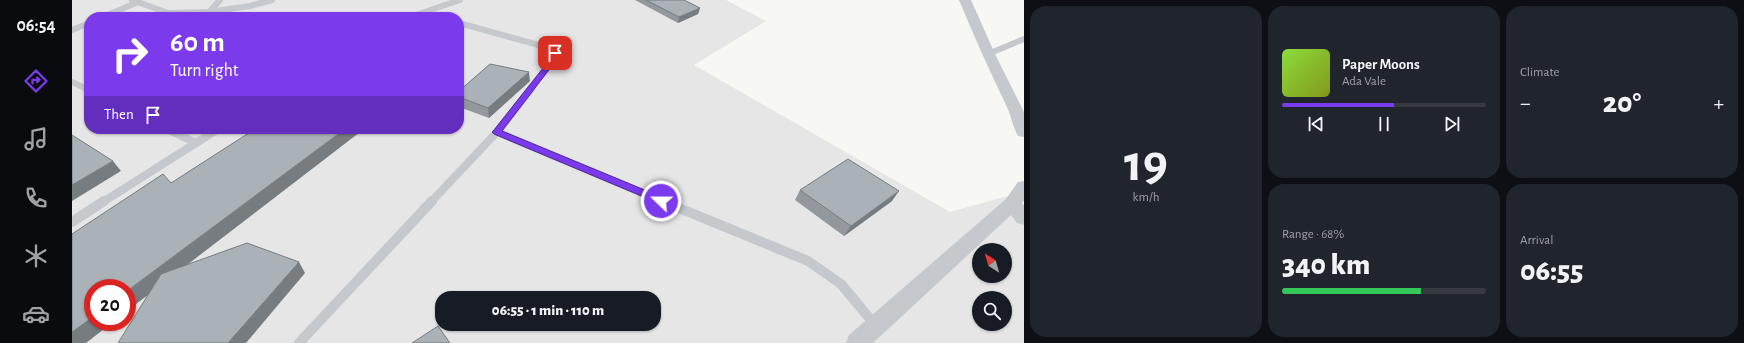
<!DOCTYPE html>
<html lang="en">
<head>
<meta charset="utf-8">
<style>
  :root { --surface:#171b24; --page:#20242c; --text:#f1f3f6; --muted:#9ea1a6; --line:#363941; --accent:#7c3aed }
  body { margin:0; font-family:"Alegreya Sans",sans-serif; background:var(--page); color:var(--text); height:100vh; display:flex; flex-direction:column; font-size:15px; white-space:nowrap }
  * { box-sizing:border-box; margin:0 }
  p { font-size:13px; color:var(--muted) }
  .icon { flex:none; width:22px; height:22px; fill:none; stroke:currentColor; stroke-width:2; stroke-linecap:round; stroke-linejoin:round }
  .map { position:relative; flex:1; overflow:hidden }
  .panel { display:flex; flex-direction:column; gap:6px; padding:6px; background:#0d0f14; width:720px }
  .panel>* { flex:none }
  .guide { position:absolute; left:12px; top:12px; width:380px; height:122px; border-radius:16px; box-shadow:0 1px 3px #0004; background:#7c3aed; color:#fff; overflow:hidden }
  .needle { width:26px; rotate:323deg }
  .controls { position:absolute; left:900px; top:243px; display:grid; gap:8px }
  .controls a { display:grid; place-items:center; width:40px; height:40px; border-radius:50%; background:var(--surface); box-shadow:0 1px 3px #0004; font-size:20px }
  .speed { position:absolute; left:12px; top:279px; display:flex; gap:8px; font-size:20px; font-weight:700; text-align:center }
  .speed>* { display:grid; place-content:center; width:52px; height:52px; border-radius:50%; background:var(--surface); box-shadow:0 1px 3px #0004; line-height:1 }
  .speed .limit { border:6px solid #d22; background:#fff; color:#111 }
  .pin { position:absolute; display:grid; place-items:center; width:34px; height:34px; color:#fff; margin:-17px; border-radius:8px; box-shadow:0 2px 6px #0006 }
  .me { position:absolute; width:44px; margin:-22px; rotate:292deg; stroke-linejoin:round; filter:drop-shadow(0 0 3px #0008) }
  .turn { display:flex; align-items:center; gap:14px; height:84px; padding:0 20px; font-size:18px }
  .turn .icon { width:52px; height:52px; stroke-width:2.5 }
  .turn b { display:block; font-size:28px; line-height:34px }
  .then { display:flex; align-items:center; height:38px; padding:0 20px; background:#0003; gap:8px; font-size:15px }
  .big { font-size:30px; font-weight:800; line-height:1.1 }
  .panel .widget { flex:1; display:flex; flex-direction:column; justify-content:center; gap:6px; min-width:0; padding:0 14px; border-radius:16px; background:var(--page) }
  .panel .dial { align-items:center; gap:0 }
  .dial b { font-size:52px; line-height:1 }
  .song { display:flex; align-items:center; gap:12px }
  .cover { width:48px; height:48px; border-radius:6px; background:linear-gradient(135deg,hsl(90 70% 55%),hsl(70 70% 35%)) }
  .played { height:4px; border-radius:2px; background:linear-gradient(90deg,var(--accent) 55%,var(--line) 55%) }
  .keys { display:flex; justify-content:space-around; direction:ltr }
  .heat { display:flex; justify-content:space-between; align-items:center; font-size:22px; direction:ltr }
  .charge { height:6px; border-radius:3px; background:linear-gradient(90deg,#34c759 68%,var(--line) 0) }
  .panel .tiles { flex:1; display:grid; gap:6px; grid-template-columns:repeat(3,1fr) }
  .widget:first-child { grid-row:span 2 }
  .trip { position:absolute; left:363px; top:291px; width:226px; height:40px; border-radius:16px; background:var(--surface); box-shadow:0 1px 3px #0004; font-weight:800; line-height:40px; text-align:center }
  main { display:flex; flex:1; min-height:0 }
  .menu { display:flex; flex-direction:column; width:72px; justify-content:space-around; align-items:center; background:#090b0e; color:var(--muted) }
  .menu .icon { width:28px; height:28px }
  .menu .on { color:var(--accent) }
  .menu b { font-size:18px; color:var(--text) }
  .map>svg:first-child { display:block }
  .built { fill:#e5e6e5; fill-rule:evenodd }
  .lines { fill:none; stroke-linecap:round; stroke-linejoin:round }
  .lane-far2 { stroke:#c5c8cc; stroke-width:6 }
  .lane-far1 { stroke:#c5c8cc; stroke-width:8 }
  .lane { stroke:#c5c8cc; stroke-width:10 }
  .street { fill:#c5c8cc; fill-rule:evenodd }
  .wall { fill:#92989d }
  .shaded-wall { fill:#777c80 }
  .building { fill:#aab1b7; stroke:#777c80 }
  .route { fill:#7c3aed; stroke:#51269a }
</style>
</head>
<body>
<main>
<nav class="menu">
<b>06:54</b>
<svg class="icon on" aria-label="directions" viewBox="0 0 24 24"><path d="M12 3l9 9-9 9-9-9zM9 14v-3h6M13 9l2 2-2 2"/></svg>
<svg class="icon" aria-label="music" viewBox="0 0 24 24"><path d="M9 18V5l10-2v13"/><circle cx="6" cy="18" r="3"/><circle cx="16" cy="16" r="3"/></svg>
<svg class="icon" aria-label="phone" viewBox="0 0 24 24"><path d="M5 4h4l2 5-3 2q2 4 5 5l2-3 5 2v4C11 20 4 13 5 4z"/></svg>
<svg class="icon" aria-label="climate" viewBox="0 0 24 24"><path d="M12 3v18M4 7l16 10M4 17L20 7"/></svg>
<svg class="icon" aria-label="car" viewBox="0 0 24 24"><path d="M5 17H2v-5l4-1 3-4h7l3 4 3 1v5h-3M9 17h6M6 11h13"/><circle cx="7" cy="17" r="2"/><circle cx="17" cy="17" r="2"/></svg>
</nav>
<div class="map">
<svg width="952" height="343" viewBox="0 0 952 343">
  <rect width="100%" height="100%" fill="#f7f7f4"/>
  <!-- built -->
  <path class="built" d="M0,0H654L694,21L622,65L878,212L936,196L952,205V343H0ZM17,17H387V129H17ZM907,250H933V276H907ZM21,288H55V322H21ZM370,298H582V324H370ZM907,298H933V324H907Z"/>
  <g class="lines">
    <!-- lane-far2 -->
    <path class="lane-far2" d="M60,0L96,13L137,12L178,6L200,0
      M137,12L148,0
      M353,13L367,17
      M31,17L66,2
      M338,17L388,0
      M387,23L474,47L483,53V58L458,90
      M0,30L17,23
      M916,54L952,39
      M0,82L17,90"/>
    <!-- lane-far1 -->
    <path class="lane-far1" d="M15,89L17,90
      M95,129L124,143
      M425,132L459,89
      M31,202L146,129
      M359,202L425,132L592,202"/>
    <!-- lane -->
    <path class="lane" d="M590,201L736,261L769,284L804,326
      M0,222L32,201
      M227,343L360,201"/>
    <!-- street -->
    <path class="street" d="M887,0H899L923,54L952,112V137L946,136C941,127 939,116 935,107C918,72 902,36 887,0Z
      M952,181V201L950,203L952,206V225L945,223L939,215L801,343H774L777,335L934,199L946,182Z"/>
  </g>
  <!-- wall -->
  <path class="wall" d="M563,0H612L628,8L626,14L606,23Z
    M458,81L417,118L387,107V91Z
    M728,190L820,201L772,236L723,200Z"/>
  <!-- shaded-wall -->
  <path class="shaded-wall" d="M628,8L626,14L606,23L607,17Z
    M457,72L458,81L417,118L416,108Z
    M273,129H292L55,311V291Z
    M41,161L49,171L0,201V185Z
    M827,191L820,201L772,236L779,226Z
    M227,262L233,273L174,343H156Z
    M21,317V322H41L14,343H0V332Z"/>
  <!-- building -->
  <path class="building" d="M574,0H612L628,8L607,17Z
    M418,64L457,72L416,108L387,97V91Z
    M183,129H273L55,291V288H21V317L0,332V234L91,174L99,183Z
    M0,135L41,161L0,185Z
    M776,159L827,191L779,226L728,190Z
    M175,243L227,262L156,343H46L89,274Z
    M366,326L378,343H340Z"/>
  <!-- route -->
  <path class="route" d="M481,51H486V58L430,131L592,198L594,201L592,203H586L422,134L420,132L422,130L479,58Z"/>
</svg>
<div class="controls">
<a><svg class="needle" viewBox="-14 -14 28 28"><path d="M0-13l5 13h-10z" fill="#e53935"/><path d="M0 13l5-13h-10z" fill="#9ea1a6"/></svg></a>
<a><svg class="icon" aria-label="search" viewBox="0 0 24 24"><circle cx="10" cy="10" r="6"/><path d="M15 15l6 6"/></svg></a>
</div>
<div class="speed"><div class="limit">20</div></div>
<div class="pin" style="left:483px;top:53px;background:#d93025"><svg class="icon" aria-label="arrive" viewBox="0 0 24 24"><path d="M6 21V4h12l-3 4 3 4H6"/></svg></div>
<svg class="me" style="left:589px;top:201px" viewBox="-20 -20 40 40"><circle r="17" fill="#7c3aed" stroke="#fff" stroke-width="3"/><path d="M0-11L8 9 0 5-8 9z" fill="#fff"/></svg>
<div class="trip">06:55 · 1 min · 110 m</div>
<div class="guide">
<div class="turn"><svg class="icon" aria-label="right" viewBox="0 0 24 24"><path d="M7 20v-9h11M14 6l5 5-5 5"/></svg><div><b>60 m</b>Turn right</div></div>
<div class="then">Then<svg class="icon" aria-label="arrive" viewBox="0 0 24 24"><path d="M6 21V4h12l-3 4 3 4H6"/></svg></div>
</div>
</div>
<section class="panel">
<div class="tiles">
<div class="widget dial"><b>19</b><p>km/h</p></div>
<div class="widget">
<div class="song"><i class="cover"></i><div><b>Paper Moons</b><p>Ada Vale</p></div></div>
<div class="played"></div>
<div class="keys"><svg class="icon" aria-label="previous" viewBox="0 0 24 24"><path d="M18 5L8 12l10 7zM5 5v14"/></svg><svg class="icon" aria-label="pause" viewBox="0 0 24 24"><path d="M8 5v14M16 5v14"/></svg><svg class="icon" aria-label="next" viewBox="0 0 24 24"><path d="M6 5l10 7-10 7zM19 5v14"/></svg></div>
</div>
<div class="widget"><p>Climate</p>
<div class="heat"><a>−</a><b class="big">20°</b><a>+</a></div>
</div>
<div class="widget"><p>Range · 68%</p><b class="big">340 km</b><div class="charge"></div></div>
<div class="widget"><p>Arrival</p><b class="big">06:55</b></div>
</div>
</section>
</main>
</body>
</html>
